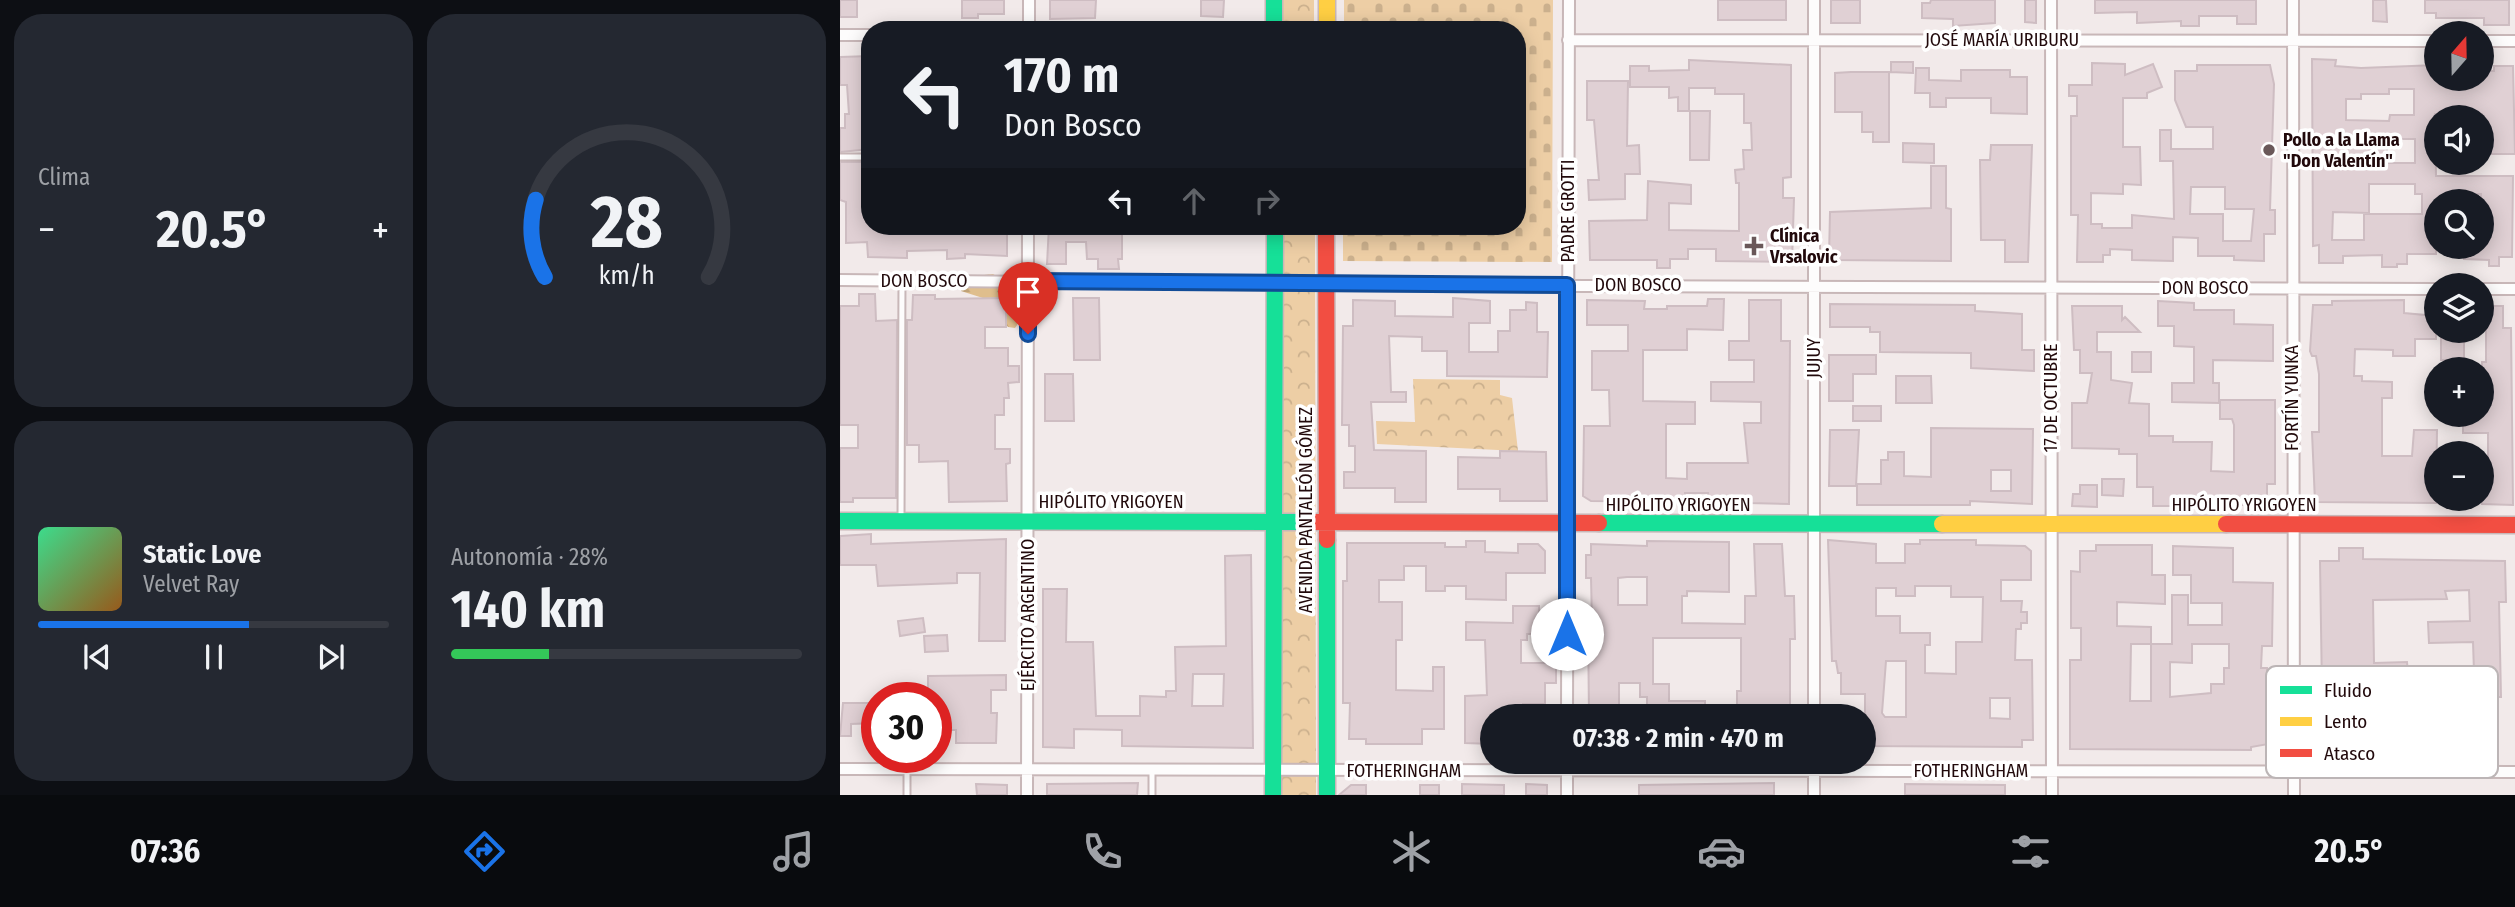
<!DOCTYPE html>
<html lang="es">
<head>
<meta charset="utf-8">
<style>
  :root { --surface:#171b24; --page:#242831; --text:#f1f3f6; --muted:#9ea1a6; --line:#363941; --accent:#1a73e8 }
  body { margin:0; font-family:"Fira Sans Condensed",sans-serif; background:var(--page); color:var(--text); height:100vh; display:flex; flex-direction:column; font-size:26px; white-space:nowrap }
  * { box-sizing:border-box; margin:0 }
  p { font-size:23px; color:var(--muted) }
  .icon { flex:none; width:38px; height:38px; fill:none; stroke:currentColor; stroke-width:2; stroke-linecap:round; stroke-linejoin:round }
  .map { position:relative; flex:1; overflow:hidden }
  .drawer { display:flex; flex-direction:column; gap:14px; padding:14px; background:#0d0f14; width:840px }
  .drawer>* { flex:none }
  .guide { position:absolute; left:21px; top:21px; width:665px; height:214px; border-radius:28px; box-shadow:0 4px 18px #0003; background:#171b24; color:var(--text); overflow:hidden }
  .needle { width:46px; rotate:20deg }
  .fabs { position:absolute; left:1584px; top:21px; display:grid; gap:14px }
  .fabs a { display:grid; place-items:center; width:70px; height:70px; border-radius:50%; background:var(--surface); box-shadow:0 4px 18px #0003; font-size:35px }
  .speed { position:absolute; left:21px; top:682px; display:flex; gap:14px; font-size:35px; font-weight:700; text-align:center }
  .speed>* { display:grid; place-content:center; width:91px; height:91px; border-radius:50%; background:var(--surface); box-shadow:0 4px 18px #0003; line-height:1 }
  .speed .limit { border:10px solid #d22; background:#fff; color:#111 }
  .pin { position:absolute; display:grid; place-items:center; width:60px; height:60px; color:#fff; margin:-72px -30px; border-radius:50% 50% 50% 0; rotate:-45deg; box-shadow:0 0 7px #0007 }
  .pin .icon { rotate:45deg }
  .me { position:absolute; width:77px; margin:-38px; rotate:0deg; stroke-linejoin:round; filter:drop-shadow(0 0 5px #0008) }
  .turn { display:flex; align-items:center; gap:24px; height:147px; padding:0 28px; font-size:32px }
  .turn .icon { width:91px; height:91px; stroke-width:2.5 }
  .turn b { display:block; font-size:49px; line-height:60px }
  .lanes { display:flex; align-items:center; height:66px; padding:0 28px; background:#0003; justify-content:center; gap:35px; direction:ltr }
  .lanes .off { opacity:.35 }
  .big { font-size:52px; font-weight:700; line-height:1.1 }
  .drawer .tile { flex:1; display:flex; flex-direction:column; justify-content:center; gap:10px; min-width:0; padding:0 24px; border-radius:28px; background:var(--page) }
  .drawer .dial { align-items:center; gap:0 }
  .dial svg { height:182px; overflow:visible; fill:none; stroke:var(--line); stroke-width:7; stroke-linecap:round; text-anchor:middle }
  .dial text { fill:var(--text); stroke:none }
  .song { display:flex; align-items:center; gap:21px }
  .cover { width:84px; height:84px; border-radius:10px; background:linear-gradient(135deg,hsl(150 70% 55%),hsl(30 70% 35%)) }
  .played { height:7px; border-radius:4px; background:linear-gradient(90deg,var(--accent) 60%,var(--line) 60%) }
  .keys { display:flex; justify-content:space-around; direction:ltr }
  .heat { display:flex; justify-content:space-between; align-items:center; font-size:38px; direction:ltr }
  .charge { height:10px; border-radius:5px; background:linear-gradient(90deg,#34c759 28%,var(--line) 0) }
  .drawer .tiles { flex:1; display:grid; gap:14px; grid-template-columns:repeat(2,1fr) }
  .trip { position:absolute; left:640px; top:704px; width:396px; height:70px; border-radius:35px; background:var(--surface); box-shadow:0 4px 18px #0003; font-weight:700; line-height:70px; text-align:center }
  .menu { display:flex; height:112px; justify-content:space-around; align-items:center; background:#090b0e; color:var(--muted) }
  .menu .icon { width:49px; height:49px }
  .menu .on { color:var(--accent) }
  .menu b { font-size:32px; color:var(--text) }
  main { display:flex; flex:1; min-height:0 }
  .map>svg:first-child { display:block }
  .forest { fill:url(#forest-firs) }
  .cemetery { fill:url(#cemetery-stones) }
  .park { fill:url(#park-crowns) }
  .building { fill:#e0d0d4; stroke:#cebdc2; stroke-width:2; fill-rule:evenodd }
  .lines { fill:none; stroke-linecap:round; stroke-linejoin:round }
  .lane-casing { stroke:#c8b7b8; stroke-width:9 }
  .street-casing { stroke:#c8b7b8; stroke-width:14 }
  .fast-casing { stroke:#c8b7b8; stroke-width:19 }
  .slow-casing { stroke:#c8b7b8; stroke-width:19 }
  .jam-casing { stroke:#c8b7b8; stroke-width:19 }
  .lane { stroke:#fdfcfc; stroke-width:5 }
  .street { stroke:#fdfcfc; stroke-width:10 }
  .fast { stroke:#16e098; stroke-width:16 }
  .slow { stroke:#ffcf43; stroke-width:16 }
  .jam { stroke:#f24e42; stroke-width:16 }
  .route-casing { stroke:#114b97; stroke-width:18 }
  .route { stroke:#1a73e8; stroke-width:12 }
  .poi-dot { fill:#6a5859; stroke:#fff; stroke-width:2.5 }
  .labels { text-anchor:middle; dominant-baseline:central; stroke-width:7; stroke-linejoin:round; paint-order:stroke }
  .street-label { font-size:18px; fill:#21090b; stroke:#fff }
  .poi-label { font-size:18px; font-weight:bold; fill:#21090b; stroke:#fff; text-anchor:start }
  .key { fill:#fff; stroke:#bcb5b6; stroke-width:2 }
  .key-label { font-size:19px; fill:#21090b }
</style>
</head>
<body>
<main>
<section class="drawer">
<div class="tiles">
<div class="tile"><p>Clima</p>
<div class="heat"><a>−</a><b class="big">20.5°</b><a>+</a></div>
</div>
<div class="tile dial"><svg viewBox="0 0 100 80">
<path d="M14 69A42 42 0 1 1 86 69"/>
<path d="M14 69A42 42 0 0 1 10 35" stroke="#1a73e8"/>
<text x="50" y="56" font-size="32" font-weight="700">28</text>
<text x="50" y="72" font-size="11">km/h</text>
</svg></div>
<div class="tile">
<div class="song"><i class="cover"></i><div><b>Static Love</b><p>Velvet Ray</p></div></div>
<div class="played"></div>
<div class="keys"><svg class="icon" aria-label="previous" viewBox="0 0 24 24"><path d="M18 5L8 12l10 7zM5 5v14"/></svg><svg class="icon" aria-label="pause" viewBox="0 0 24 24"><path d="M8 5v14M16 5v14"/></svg><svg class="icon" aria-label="next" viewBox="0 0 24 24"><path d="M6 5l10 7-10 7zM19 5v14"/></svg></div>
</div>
<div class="tile"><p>Autonomía · 28%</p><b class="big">140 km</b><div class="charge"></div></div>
</div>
</section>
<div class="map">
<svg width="1675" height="795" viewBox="0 0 1675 795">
  <defs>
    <pattern id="forest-firs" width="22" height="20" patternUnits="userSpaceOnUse" patternTransform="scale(1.75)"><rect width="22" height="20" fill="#dfbe8d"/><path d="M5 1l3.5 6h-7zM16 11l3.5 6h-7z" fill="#bfa278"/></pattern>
    <pattern id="cemetery-stones" width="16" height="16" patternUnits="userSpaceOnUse" patternTransform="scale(1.75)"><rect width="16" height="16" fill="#edcea5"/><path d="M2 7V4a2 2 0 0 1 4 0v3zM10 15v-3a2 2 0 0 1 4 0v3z" fill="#cbb08d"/></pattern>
    <pattern id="park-crowns" width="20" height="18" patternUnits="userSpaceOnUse" patternTransform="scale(1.75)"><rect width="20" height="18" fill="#edcea5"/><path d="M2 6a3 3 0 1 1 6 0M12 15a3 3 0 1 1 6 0" fill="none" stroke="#cbb08d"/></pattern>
  </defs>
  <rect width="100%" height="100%" fill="#f2eaea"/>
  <!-- forest -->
  <path class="forest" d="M153,274C158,277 169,281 173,285C181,295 183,319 175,328L168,327L146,299L121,291L123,283L135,276Z"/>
  <!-- cemetery -->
  <path class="cemetery" d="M504,0H713L712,262L503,261V226H677V30H504Z"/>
  <!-- park -->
  <path class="park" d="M439,0H474V30H439Z
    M440,226H475L476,795H442Z
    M573,379L660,380V395L672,398L678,451L537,444L536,421L575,422Z"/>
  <!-- building -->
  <path class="building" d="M0,0H17V17H0Z
    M122,0H164V14H138V18H122Z
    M210,0H256L255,18L210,19Z
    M361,0H384L383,17L361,16Z
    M878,0H946V20H878Z
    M991,0H1020V23H991Z
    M1091,0H1155V23L1113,26V19L1082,18V3H1090Z
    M1185,0H1196V23L1185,22Z
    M1255,0H1416V24H1397V16H1359V26H1341V21L1297,23V12L1255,13Z
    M1533,0H1546L1547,22L1533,21Z
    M1585,0H1669V25H1644V18H1596V13H1585Z
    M30,56V149L0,152V128H5V114H9L7,85H0V57Z
    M1472,59L1496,60L1495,66L1521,68L1596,65V79H1642V71H1654V66H1673L1675,154H1642V114H1595L1596,176H1673L1672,257H1659V266H1649V260L1624,259L1625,247H1642L1641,194H1616V201H1596V254H1567V264H1557V267H1542V255L1503,256V263H1479V245L1473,246ZM1549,89H1574V115H1550L1549,121L1506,120V99H1521V94H1549ZM1547,139H1575V163H1547ZM1529,184H1575V194H1582V214H1524V240H1492L1493,212L1529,213Z
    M849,60L951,65V177L943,178V198H954L952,262L876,261V249H848V259H830V268H817V260H750L749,221L807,220L808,181L851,185V204L829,203V230L899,231V183H896L895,170L904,169L903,150H912L911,123H904V94H875V88H849V111H838V97L829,98V87H790V66H809V71L849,70Z
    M1051,62H1073V73L1051,72Z
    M1252,63L1285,64V75L1313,64L1322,87L1307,93V98H1283V147H1300L1301,185L1283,184V194L1251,193V224H1262V228H1292V215L1334,219L1333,161H1320V130H1331V149H1373V127H1346L1335,100V71H1357V65H1430L1434,84L1430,210H1435V234H1424V261L1394,260V256H1358V238L1333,237V261L1292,260V250L1270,249V255H1263V262H1237L1238,215H1231V116H1237V96H1229V85H1252ZM1351,187H1385V209H1414L1411,241H1383V214H1350Z
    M1076,68H1089V80L1121,81V70H1170V77H1187V114L1151,113V98H1106V107H1090V93H1075Z
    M1011,72H1049V142H1033V132H1022V112H995V73Z
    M747,81H788L787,146L799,145L800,174H785V199L749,200L748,180H759L754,120H747Z
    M850,111H870L869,160H850Z
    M1063,143L1094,144V163L1063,162Z
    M1151,145H1192L1188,262H1165V240H1141L1140,160H1150Z
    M0,162H22V174H30V200H26V222H30V226H164L167,229V256L125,254V258L107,259V250L67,251V258L28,257L27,242L6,243V202L0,200Z
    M1091,166H1106V208L1111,209V261L992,260L989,257L990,212L1091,208Z
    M209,226H282V259H278L279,269H258V259H247L246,242H226V264H207Z
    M19,294H35L36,321L57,320L56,498H13V502H0V448H18V425H0V306H19Z
    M73,295H95V299L166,298V327H145V348H168V366H179V382L168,383L169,398H164V415H155V449H170V463L166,464L167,501L109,502L108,461L79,462V445H67V320H72Z
    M233,298H259L260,360H234Z
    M613,298L650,301V323H629V352H658V331H670V310H686V302L697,303V332H708L707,377L607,376V351H582V337L549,336L551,392H566V402H531L534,450L586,451V502H555V488H504V472H515V446H509V425H502L503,326H513V300L555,301V316L613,317Z
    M868,299H884L883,330L847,329V350H803V401L855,402V424H826V478L847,479V463H908L904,423H921V402L871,401V382H914V360H889V341H909V300H941V341H950L949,504L909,503V496L868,498V493H845V502L751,501L743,496L744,426H770L769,390H752V351H788V325H747V300L805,301L804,309H827V306H867Z
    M1564,300V313L1596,316V339H1575V356H1553V350L1515,349L1514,376H1522V381L1552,382V398H1542V456H1572L1574,430H1597L1596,503L1475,502L1472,432H1479V374L1476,356H1472L1470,351L1473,305H1492V301Z
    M1318,301L1354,303V310H1394V324L1433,325V361L1373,360V383H1379V403L1332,402V383H1354V347L1334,346V326H1318Z
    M990,304L1135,305V311L1182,314V350H1194V371L1131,368V353L1040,352V332H1030V327H990Z
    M1232,306H1282V320L1285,317L1300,332H1257V352H1271V380L1292,383L1289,403L1309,404V436H1333V442H1372L1371,471L1394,472V425L1392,419H1380V400H1435V484H1427V504L1372,506V499H1350V506H1313V487H1297V454H1279V449L1232,448V403H1247L1252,373H1240V350H1234Z
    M1642,306H1663V328H1671L1673,505L1642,504V472H1648V433H1623V415H1642V362H1646V327H1642Z
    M1601,331H1624V360H1601Z
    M1292,352H1311V372H1292Z
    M989,355H1036V374H1013V401H989Z
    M205,374H233L234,421H205Z
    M1056,376H1091L1092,403H1056Z
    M1013,406H1041V421H1013Z
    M1091,428L1193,429L1192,504L1130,501V505H1017V484H1041V460H1048V452H1064V476L1091,477ZM1151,470H1171V491H1151Z
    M990,430H1019L1016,486H989Z
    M660,451L706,452L707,501H660V489H618V457L660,458Z
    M1262,479H1284L1283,496L1262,495Z
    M1240,485H1257V507L1232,506L1233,494H1240Z
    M31,534V544L166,539L165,641H139L140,573H117V583L38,586L36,565H0V536Z
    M988,540L1036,544V563H1065V544H1080V540H1136V545L1185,546L1191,551V580H1161V601H1182L1181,612H1187V623H1181V629H1176L1175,660H1192L1193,740H1182V747L1025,746V694H1001V673H998L996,661H992ZM1075,586H1111V597H1143L1142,642H1116V674L1085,673V645H1090V633H1060V616H1036V588H1056V596H1075ZM1046,661H1066V717H1045L1042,713ZM1150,698H1170V719L1150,718Z
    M626,541H645V552L678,553V544H698L705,551V573H666V600L626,599V586H605V591H586V566H564V580H539V602H562V640H556V690L593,691V667H604V729H582V744H526V739H509L510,703H503V581H507V543H605V547H626Z
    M807,541L889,542V592L847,591V596H842V623L905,624V596H916L914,544H942L945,596H954L955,639H950V716L897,712V691H901V638H813V684H829V701H865V716H807V697H800V683H779V716H749L748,621H752L751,578H746V555H751V544L807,546ZM787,577H807V605H778V578Z
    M1256,545H1312V575H1325V604L1277,602V626L1311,627V644H1291L1290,701H1311V644H1332V595H1348V625H1382V603H1351V575H1333V546L1393,548V582L1433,583L1432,646H1422L1421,668H1427V685H1434V743L1411,747V750L1230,749V660H1241V628H1231V571L1240,572V551H1256ZM1352,644H1389V668H1384V684H1371V693L1330,697V662L1352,663Z
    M1499,548H1523V559L1665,561L1666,602H1659L1661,697H1632V689L1568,690L1571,698L1524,700V691H1482L1480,561H1499ZM1629,590L1630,621L1588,622L1589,643L1633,642L1634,672L1568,674L1567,662L1534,663L1533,600L1607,599L1605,591Z
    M411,555L413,748L282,746V730L234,729V748L203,747V589H227L226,642H253L256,716H300V696L326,697V691H336L335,647L386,646L385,556ZM353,674H384L383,706H352Z
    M673,606H699V616H706V634H687V640H681V663H716V683H705V704H683V716H653V744L625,743V696L647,695L645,640H626V622L673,623Z
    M83,618L85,632L60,636L58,621Z
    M107,635L108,651L85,652L84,636Z
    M166,675V690H151V713H157L156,743H116V730H96V698H88V676Z
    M3,703H35L36,723L11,724V736H0Z
    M298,783L297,795H207V784Z
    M934,783V795H799V785Z
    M136,784L167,785V795H137Z
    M622,784L664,785V795H622Z
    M686,784L707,785V795H686Z
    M1065,784L1165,785V795H1065Z
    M511,785H526V795H499Z
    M580,785H599V795H580Z"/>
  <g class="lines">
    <defs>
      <path id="lane" d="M0,157H30
        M61,519L62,281
        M67,769V795
        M312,795V771"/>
      <path id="street" d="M1211,0L1212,795
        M1453,0L1454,795
        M189,30V0
        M0,35H30
        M728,40L1596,41
        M1642,41H1675
        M0,280L486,285L1596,289
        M1642,289H1675
        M727,716L729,0
        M974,716V0
        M974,761V795
        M0,769L1675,772
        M187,795L188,226
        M727,795V761"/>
      <path id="fast" d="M434,0V30
        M0,521L469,522
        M759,523L1102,524
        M487,540V795
        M433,795L435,226"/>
      <path id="slow" d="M487,0V30
        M1102,524H1386"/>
      <path id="jam" d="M486,226L487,540
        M469,522L759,523
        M1386,524L1675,525"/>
    </defs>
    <!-- lane casing -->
    <use href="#lane" class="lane-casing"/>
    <!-- street casing -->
    <use href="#street" class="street-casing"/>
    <!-- fast casing -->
    <use href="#fast" class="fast-casing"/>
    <!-- slow casing -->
    <use href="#slow" class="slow-casing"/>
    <!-- jam casing -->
    <use href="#jam" class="jam-casing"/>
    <!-- lane -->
    <use href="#lane" class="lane"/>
    <!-- street -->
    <use href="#street" class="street"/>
    <!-- fast -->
    <use href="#fast" class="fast"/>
    <!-- slow -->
    <use href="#slow" class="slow"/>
    <!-- jam -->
    <use href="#jam" class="jam"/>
  </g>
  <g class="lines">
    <defs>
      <path id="route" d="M188,334V281L727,285V634"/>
    </defs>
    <!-- route casing -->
    <use href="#route" class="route-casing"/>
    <!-- route -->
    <use href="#route" class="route"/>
  </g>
  <!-- markers -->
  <g class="poi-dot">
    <circle cx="1429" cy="150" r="7"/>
    <path d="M910.5 235.5h7v7h7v7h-7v7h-7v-7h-7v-7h7z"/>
  </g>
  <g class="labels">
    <!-- street labels -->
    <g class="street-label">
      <text x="1162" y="40">JOSÉ MARÍA URIBURU</text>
      <text transform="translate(728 211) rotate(-90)">PADRE GROTTI</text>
      <text x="84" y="281">DON BOSCO</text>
      <text x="798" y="285">DON BOSCO</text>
      <text x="1365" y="288">DON BOSCO</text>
      <text transform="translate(974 358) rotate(-90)">JUJUY</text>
      <text transform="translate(1211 398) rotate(-90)">17 DE OCTUBRE</text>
      <text transform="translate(1452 398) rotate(-90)">FORTÍN YUNKA</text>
      <text x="271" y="502">HIPÓLITO YRIGOYEN</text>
      <text x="838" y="505">HIPÓLITO YRIGOYEN</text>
      <text x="1404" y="505">HIPÓLITO YRIGOYEN</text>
      <text transform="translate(466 510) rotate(-90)">AVENIDA PANTALEÓN GÓMEZ</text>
      <text transform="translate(188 615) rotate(-90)">EJÉRCITO ARGENTINO</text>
      <text x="564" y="771">FOTHERINGHAM</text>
      <text x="1131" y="771">FOTHERINGHAM</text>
    </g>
    <!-- poi labels -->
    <g class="poi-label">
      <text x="1443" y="140">Pollo a la Llama<tspan x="1443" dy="21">"Don Valentín"</tspan></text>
      <text x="930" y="236">Clínica<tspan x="930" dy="21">Vrsalovic</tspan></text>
    </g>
  </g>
  <!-- legend -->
  <rect x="1426" y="666" width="232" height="112" rx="10" class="key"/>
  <rect x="1440" y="686" width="32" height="8" fill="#16e098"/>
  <rect x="1440" y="717" width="32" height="9" fill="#ffcf43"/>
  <rect x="1440" y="749" width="32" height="8" fill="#f24e42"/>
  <g class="key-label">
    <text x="1484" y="697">Fluido</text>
    <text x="1484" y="728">Lento</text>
    <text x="1484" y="760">Atasco</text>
  </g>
</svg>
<div class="fabs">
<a><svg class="needle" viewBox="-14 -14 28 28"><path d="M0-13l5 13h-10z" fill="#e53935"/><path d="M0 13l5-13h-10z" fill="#9ea1a6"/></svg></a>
<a><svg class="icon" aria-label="sound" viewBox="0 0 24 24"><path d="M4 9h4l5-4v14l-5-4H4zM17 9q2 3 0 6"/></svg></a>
<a><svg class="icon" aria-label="search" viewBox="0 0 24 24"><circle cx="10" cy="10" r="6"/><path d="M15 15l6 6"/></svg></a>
<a><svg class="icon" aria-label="layers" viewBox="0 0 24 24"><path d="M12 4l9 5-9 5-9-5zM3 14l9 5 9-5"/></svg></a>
<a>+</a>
<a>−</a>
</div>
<div class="speed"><div class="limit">30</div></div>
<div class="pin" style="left:188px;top:334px;background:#d93025"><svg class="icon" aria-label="arrive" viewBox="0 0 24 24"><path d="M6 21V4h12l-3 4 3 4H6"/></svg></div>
<svg class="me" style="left:727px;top:634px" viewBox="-20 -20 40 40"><circle r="19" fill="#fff"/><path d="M0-13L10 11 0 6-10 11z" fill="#1a73e8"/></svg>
<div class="trip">07:38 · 2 min · 470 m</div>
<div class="guide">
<div class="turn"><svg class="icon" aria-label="left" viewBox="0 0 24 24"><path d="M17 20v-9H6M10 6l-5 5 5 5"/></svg><div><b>170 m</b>Don Bosco</div></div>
<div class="lanes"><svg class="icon" aria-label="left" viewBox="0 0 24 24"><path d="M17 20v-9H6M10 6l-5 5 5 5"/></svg><svg class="icon off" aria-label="ahead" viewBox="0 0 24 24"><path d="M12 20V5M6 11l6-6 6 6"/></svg><svg class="icon off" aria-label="right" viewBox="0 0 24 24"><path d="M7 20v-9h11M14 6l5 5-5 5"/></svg></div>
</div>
</div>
</main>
<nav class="menu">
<b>07:36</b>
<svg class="icon on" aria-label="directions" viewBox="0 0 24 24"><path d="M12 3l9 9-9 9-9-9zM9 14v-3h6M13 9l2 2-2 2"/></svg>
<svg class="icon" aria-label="music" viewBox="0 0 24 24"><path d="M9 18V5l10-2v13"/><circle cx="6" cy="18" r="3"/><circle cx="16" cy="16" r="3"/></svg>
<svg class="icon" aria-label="phone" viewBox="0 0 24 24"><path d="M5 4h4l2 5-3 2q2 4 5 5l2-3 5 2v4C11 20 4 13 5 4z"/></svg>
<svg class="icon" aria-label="climate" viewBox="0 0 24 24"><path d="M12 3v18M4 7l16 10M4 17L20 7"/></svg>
<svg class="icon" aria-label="car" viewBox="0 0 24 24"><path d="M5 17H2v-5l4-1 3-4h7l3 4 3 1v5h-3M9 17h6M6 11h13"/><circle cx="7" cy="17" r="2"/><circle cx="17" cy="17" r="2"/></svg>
<svg class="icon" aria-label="filters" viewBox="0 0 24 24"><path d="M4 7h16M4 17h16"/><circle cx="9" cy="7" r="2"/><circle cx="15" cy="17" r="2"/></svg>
<b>20.5°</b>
</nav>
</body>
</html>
